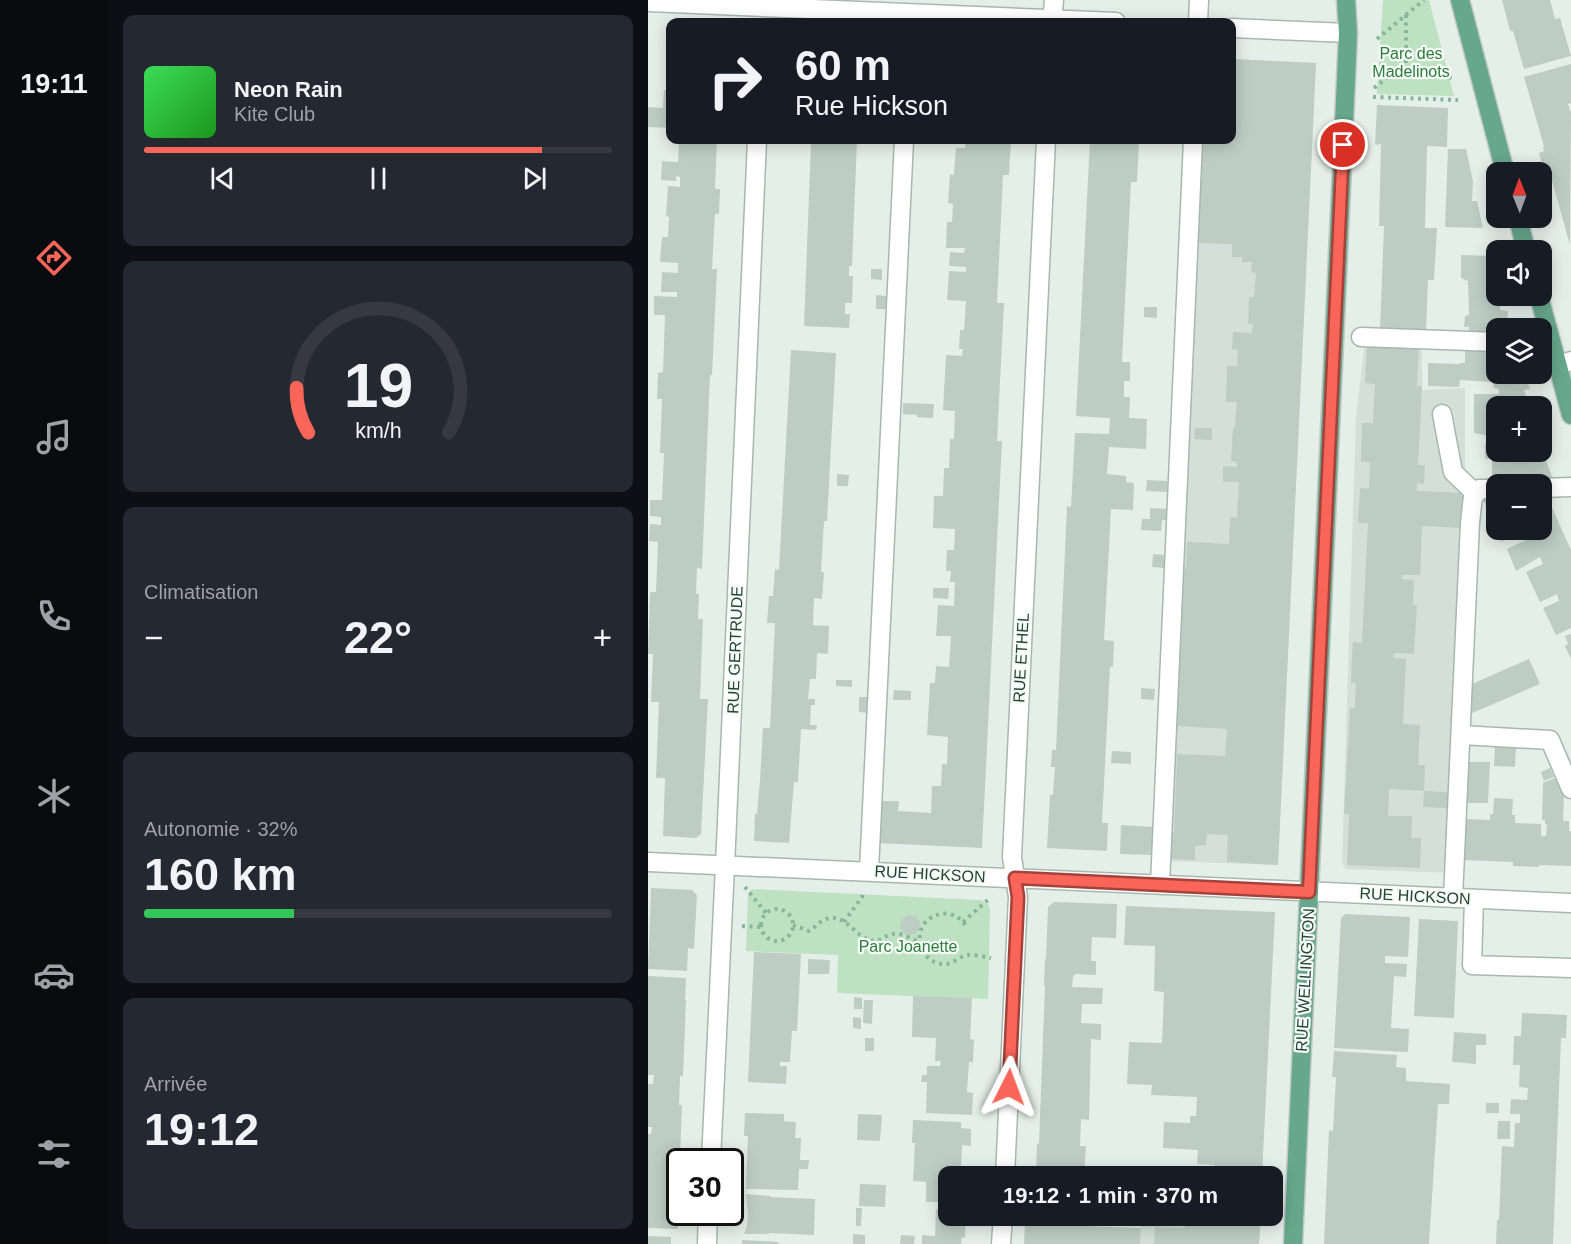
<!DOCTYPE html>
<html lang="fr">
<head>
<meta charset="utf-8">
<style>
  :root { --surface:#171b24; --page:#242831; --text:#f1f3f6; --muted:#9ea1a6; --line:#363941; --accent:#fa6559 }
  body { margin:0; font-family:Helvetica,sans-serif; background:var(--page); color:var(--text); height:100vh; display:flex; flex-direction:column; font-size:22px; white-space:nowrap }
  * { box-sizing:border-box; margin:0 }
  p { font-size:20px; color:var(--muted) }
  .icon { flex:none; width:33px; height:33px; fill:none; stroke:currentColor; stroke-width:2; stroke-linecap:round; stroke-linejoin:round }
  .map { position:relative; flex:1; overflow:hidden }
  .details { display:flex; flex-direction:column; gap:15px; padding:15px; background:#0d0f14; width:540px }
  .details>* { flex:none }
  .top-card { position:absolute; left:18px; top:18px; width:570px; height:126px; border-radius:12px; box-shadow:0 3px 15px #0003; background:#171b24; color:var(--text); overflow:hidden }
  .needle { width:39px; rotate:359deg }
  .controls { position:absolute; left:838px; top:162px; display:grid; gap:12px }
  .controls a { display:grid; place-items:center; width:66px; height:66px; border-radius:12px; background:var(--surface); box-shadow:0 3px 15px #0003; font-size:30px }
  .speed { position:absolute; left:18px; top:1148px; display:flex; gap:12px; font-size:30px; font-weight:700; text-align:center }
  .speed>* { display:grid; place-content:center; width:78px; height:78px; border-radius:50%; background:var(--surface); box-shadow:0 3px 15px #0003; line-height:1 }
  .speed .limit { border:3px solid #111; border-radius:9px; background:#fff; color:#111 }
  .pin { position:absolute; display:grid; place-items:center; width:51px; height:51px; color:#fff; margin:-26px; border:3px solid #fff; border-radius:50%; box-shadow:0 2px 6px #0007 }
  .me { position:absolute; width:66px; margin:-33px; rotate:3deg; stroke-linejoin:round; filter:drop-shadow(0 0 4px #0008) }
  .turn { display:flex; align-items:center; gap:21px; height:126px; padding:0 30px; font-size:27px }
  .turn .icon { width:78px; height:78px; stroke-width:2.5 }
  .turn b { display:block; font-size:42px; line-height:51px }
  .big { font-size:45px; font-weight:600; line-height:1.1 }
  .details .widget { flex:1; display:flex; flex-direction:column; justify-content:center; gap:9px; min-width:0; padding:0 21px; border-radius:12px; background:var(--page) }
  .details .dial { align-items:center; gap:0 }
  .dial svg { height:156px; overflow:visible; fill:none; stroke:var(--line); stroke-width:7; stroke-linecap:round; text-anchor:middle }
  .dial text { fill:var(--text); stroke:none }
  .song { display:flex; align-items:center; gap:18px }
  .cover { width:72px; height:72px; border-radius:9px; background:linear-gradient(135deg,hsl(130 70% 55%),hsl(120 70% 35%)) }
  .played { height:6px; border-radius:3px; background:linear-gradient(90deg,var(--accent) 85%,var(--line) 85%) }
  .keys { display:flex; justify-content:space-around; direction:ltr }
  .heat { display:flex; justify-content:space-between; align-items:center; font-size:33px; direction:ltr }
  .charge { height:9px; border-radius:4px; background:linear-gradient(90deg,#34c759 32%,var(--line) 0) }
  .trip { position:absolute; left:290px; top:1166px; width:345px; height:60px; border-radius:12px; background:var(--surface); box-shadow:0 3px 15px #0003; font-weight:600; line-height:60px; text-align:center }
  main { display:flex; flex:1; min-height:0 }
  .tabs { display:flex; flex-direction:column; width:108px; justify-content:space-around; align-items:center; background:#090b0e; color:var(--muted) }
  .tabs .icon { width:42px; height:42px }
  .tabs .selected { color:var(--accent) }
  .tabs b { font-size:27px; color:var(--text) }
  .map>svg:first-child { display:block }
  .built { fill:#d3dfd8 }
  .green { fill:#bde1c1 }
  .building { fill:#bdcdc4 }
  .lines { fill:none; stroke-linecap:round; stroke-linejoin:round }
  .minor-casing { stroke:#a7b8af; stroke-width:21 }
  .major-casing { stroke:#c1cac6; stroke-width:21 }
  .path { stroke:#84b59d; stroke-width:4; stroke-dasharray:3 4.5; stroke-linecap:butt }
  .minor { stroke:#fff; stroke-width:18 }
  .major { stroke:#67a78c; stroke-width:18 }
  .route-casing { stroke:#a2423a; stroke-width:15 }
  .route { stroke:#fa6559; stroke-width:10 }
  .labels { text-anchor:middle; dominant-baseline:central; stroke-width:4.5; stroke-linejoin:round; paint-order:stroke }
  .park-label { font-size:16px; fill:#2a7d3c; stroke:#f7fbf8 }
  .street-label { font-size:16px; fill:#234335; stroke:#f7fbf8 }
</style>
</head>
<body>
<main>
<nav class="tabs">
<b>19:11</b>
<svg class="icon selected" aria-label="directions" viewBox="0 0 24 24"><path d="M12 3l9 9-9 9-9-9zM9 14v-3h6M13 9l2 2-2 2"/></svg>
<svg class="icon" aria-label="music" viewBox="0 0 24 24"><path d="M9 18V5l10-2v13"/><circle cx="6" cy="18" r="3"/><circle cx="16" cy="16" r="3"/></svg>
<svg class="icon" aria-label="phone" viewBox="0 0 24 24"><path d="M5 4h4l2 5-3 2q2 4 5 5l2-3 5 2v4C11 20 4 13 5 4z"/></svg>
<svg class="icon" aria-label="climate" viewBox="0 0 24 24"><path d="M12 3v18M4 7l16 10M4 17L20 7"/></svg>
<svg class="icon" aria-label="car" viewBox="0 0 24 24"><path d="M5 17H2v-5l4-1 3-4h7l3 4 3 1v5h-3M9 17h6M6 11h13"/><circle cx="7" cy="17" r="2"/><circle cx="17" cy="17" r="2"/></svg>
<svg class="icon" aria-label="filters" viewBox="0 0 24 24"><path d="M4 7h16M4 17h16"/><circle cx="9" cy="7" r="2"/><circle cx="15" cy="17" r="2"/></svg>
</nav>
<section class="details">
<div class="widget">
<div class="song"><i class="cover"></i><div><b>Neon Rain</b><p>Kite Club</p></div></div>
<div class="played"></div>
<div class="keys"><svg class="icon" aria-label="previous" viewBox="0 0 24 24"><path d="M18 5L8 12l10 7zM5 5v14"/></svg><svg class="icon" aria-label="pause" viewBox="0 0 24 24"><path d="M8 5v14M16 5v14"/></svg><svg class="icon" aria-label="next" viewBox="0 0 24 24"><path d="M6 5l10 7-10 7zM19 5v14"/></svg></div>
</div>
<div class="widget dial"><svg viewBox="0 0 100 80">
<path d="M14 69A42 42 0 1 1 86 69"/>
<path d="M14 69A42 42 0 0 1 8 46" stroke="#fa6559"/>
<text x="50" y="56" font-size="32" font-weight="700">19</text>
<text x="50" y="72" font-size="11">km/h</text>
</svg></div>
<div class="widget"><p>Climatisation</p>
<div class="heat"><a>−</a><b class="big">22°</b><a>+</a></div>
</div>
<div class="widget"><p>Autonomie · 32%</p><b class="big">160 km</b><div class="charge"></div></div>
<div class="widget"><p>Arrivée</p><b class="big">19:12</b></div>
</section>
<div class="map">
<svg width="923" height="1244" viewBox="0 0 923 1244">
  <rect width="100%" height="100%" fill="#e5efe9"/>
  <!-- built -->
  <path class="built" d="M584,59L668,63L630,865L513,861L552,140H584Z
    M717,341L774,342V390L817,388V493L805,873L698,869L694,863L708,417Z
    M494,1215H613L611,1244H492Z"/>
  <!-- green -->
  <path class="green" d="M735,0H781L806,96L729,94Z
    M105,889L332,900C337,902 341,903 342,909L340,999L189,993L190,955L98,951L100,894L101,891Z"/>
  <!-- building -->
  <path class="building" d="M854,0H902L907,19L912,18L923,56L876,69L865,31H862Z
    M584,59L668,63L630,865L579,862L580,835L559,834L558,845L547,846V860L521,859L522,832H526L529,754L577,756L579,729L529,726L536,569H538L539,542L581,544L582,517L589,518L591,482H575V466L589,467V462L583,461L585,428H587L589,402H578L579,366H589L590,350L584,349L585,332L604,333L605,324H600L601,297H606L608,273L603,272L604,262H594V257H584V244L549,243L553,140H584Z
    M923,64V103L920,104L922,111L923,110L922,245L900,166L895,167L891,153L896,151L895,147L896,146L876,77Z
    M20,81L22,82V128L0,127V107L15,108L16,90H20Z
    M729,105L800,108L799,147L779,146L777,228H789L786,280H780L778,332L732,331L736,226H731L733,144L727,145Z
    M31,140H69L67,189H72L71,214H67L64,269H69L64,375H62L54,569L49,568L48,594H51L50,619H55L52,699H60L53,834L48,838L15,836L17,778H8L11,702H3L5,654H0L2,592H8L10,542L1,541L2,524L13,525V517L2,516V500H14L16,453H12L14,399H9L10,373L15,372L17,315H6V296L29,297V292H13L14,272L30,273V263L12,262L14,237H20L21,217L18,216L20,186L32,187V177L28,176V181L13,180L14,161L30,162Z
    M155,140H209L204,266H201V276H205L204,303H197V314H202L201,328L156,326L163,142L155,141Z
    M317,140H363L361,175H355L349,303H356L349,441H354L334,848L230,843L231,811H234V801H251L250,811L283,813L284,786H293L294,764H299L300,737L279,735L282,683H287L288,666L301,667L303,636H288L290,605L306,606L307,582H302L303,571H298L299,550H306L307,529L285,528L286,496H295L296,468H301L302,439H306L307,411L295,410L298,355L314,356L315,349H311L312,330H316L318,301L299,300L301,271L318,272V267L301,266L302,252L316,253L317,248H298L299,222H304L305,204L300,203L302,174L306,175L308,148H317Z
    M442,140H491L489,182H483L474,362H482V381H476V397H482L481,418L499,419L498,449L461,447L459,474L478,476V482L486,483L485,510L463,509L456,640L466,641L465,667H462L454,823H460L459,851L399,848L402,795H405L407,767H403L404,750H408L419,506L423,507L427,433L461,434L462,418L428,416Z
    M800,149H818L825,181L824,201H829L835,228L797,227Z
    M813,255L841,256V282L849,283V296H852V310L860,311L859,328H849V336L821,335V327H816L817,316L821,315L820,281L813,278Z
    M223,269H234V280L223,279Z
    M228,295L239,296L238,309H228Z
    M496,307H509V318L496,317Z
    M719,344L771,347L769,386H774L770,465H777L776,484L769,483V491L817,493L816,528L774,526L772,575H754V579L766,580L765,605H769L766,654L746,653L745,658L758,659L755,724L772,725L770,765H777L776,791L741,789L740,816H764L763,838H773L772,868L699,865L701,814H696L702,708H707L708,683H703L704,656L705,642L714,643L720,523H710L712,488L721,489L722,462H713L714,423H725L727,384L717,383Z
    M817,347L849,348V374H872L873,377L878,378L882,389L876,390L881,406H849V437L826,433V394H851V389L846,388L845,382L812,380L811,387L780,386V363L812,364V363H817Z
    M143,350L188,353L179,521H176L173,572H176L174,599L166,598L165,625L181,626L180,654L169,653L168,679H162L160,699H167V705H163L162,725H169L168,730L153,729L150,782H146L141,843L106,841L107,814H109L112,780L115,728H122L127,623H119L121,596H125L127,569L131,570Z
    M255,403L286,404L285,418L269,417V415L255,414Z
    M547,428H564V440L546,439Z
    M849,439V452H895L906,482L844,481V458L837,459V444L844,443L843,440Z
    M189,474L201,475L200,486H189Z
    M499,480L519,481V492L498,491Z
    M894,494H898L923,550V628L908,635L895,608L911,601L909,594L892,602L878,572L895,564L892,557L868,571L859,549L880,539V534L877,530L853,542L850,534L847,536L838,514L841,512L834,498L849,497V530H894Z
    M502,508L522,509L521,520H514L513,531L493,530L494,519H502Z
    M505,554L517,555L516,568L504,567Z
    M285,588H301L300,599L285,598Z
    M923,634V659L917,646L920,644L917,636Z
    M881,659L892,684L822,714L824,684Z
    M188,680H204V687L188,686Z
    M493,688L507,689L506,700L493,699Z
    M246,690L263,691V700H245Z
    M211,697H220V713L211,712Z
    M847,745H868L867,767L846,766Z
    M464,751L483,752V764L463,763Z
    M821,762H842L840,803H819Z
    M902,768L906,777L896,781L893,772Z
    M907,778L916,794L915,821H921V831H923V866L891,865V867L865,866V862L814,860L816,819L842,820V814H845L846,798L865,799L864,815H867V823L893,824V836H898L899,824H897V820H894L895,783Z
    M776,791L799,792V808L775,807Z
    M473,825L505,827L504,855L472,854Z
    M3,888L44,890L49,895L46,949L40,948L39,971L0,969Z
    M406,902L469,904L468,938L444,937L443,961H448V975L428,974L425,976L424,987L455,988L454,1004H434L433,1023L453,1024V1040L443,1039L441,1120L433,1119L432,1146H438L436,1176H388L389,1144H391L397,986L396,985L397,959H398L400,907Z
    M478,906L627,912L614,1176H565L566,1165L549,1164L550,1150L515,1148L516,1122L542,1123V1116H548L549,1097L503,1095L504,1085L479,1084L481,1042L514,1043L516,992L506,991L507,946L476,945Z
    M697,914L762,917L760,957L737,956V963L759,964L758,977L746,976L743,1028L761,1029L760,1052L686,1048L693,918Z
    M252 925a10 10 0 1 1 20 0a10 10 0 1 1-20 0Z
    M771,919L810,921L806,1018L766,1016Z
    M106,952L153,954L149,1031H144L142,1062H132V1066H139L138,1084L100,1082Z
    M160,959L182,960L181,974H160Z
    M0,976L38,978L37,1000H38L35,1076H32L31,1105H34L32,1158L34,1159V1161H32L30,1229L0,1228V1134H3L4,1127H0V1084H5L6,1075H0Z
    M265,996L324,998L322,1039L326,1040L325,1062H321L319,1092L325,1093L324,1115L278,1113L279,1082H273L274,1075H279V1066H292L293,1061H287L288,1038L264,1037Z
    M206,997L214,998V1009H206Z
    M216,1000H225L224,1024L215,1023Z
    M874,1013L919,1015L918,1038H913L905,1244H848L849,1220H851L854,1146L866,1147L867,1123H872V1114H862L863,1099L879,1100L880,1088L871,1087L872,1065H865L866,1036H873Z
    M205,1017L213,1018V1029L205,1028Z
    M806,1032L838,1034V1045H828V1064L804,1062Z
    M217,1038H226V1051H217Z
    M686,1051L749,1055L748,1067L758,1068V1081L802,1084L801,1104H790L781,1244H676L681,1130L685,1131L688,1077H684Z
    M838,1103H851V1113H838Z
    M97,1113L136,1114V1121L148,1122L147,1138H153L152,1160H161L160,1169H151L150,1190L98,1189L100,1136H96Z
    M210,1114L234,1115L232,1141L209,1140Z
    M265,1120L313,1122V1128L323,1129V1146L314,1145L313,1173H318V1176H300V1215H318L317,1238L314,1237L313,1244H274V1235L287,1236L288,1209L293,1210L294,1202H278V1182L265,1181L267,1143H264Z
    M850,1121H862V1139H849Z
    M212,1184L238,1185L237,1207L211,1206Z
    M98,1194L122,1196L123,1197L167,1199L166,1235L121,1233V1234H96L99,1225L100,1214Z
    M208,1208H214L213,1226H208Z
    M388,1215H434V1226L493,1228L492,1244H376L377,1223L387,1224Z
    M537,1215H613L611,1244H506L507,1227L537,1228Z
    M205,1234L217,1235V1244H205Z
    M253,1235L267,1236L266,1244H252Z
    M0,1236L23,1237V1244H0Z
    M94,1240L131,1242L130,1244H94Z"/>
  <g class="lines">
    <defs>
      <path id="minor" d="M0,2L468,22
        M404,22L406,0
        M550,22L551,0
        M584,28L700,33
        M713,337L849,342
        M910,365L923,361
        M794,414L805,472L828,494
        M894,488L923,487
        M813,735L902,740L923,789
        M0,862L923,903
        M221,871L256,140
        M512,885L545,140
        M805,898L822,523L825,496L831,489H849
        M826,899L824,965L923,968
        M63,1161L78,844L109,140
        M357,1176L370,897L364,857L398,140
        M59,1244L60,1212
        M353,1244L355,1215"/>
      <path id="major" d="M812,0L857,172
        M870,218L878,250
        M891,296L923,415
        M645,1244L699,57L700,33L698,0"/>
    </defs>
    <!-- minor casing -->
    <use href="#minor" class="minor-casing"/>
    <!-- major casing -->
    <use href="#major" class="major-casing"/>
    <!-- path -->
    <path class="path" d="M758,15V69L769,70L805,78
      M729,39L776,0
      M726,88L750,69H758
      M725,97L810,100
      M97,887L118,913
      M113 925a16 16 0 1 1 32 0a16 16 0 1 1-32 0Z
      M196,922L214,897L215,892
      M315,922L341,899
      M145,925L161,931C167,928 171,922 176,920C197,909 208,941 227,941C233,941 238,935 244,934C253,932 263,939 271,942
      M317,925C312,916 299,911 289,915C282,917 275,923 273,930C267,947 281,966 299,964C307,962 313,956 320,955C327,954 336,957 343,958
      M94,926L113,927"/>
    <!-- minor -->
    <use href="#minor" class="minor"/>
    <!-- major -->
    <use href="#major" class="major"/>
  </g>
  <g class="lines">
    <defs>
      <path id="route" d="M361,1087L370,897L367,878L661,892L695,145"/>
    </defs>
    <!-- route casing -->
    <use href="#route" class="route-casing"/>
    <!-- route -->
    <use href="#route" class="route"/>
  </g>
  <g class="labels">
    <!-- park labels -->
    <g class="park-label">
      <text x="763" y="53">Parc des<tspan x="763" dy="18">Madelinots</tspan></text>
      <text x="260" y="946">Parc Joanette</text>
    </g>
    <!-- street labels -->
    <g class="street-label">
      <text transform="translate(87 650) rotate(-88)">RUE GERTRUDE</text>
      <text transform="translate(373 658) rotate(-87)">RUE ETHEL</text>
      <text transform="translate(282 874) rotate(3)">RUE HICKSON</text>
      <text transform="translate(767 896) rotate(3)">RUE HICKSON</text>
      <text transform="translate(657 980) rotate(-87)">RUE WELLINGTON</text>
    </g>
  </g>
</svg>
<div class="controls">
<a><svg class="needle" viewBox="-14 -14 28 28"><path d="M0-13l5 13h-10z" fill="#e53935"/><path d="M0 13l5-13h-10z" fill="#9ea1a6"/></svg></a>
<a><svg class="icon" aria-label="sound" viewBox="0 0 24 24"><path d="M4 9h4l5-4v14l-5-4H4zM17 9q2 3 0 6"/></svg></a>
<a><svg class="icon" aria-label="layers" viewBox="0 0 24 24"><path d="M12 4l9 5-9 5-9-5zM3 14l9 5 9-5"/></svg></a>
<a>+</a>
<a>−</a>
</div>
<div class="speed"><div class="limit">30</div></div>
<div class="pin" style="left:695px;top:145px;background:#d93025"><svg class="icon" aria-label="arrive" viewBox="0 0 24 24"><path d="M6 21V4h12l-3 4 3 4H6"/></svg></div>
<svg class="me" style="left:361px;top:1087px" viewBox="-20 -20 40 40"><path d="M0-17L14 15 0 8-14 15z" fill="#fa6559" stroke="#fff" stroke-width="4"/></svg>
<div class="trip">19:12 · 1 min · 370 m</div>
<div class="top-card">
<div class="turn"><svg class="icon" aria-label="right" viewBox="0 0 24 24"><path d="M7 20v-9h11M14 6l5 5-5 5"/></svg><div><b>60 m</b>Rue Hickson</div></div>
</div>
</div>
</main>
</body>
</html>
